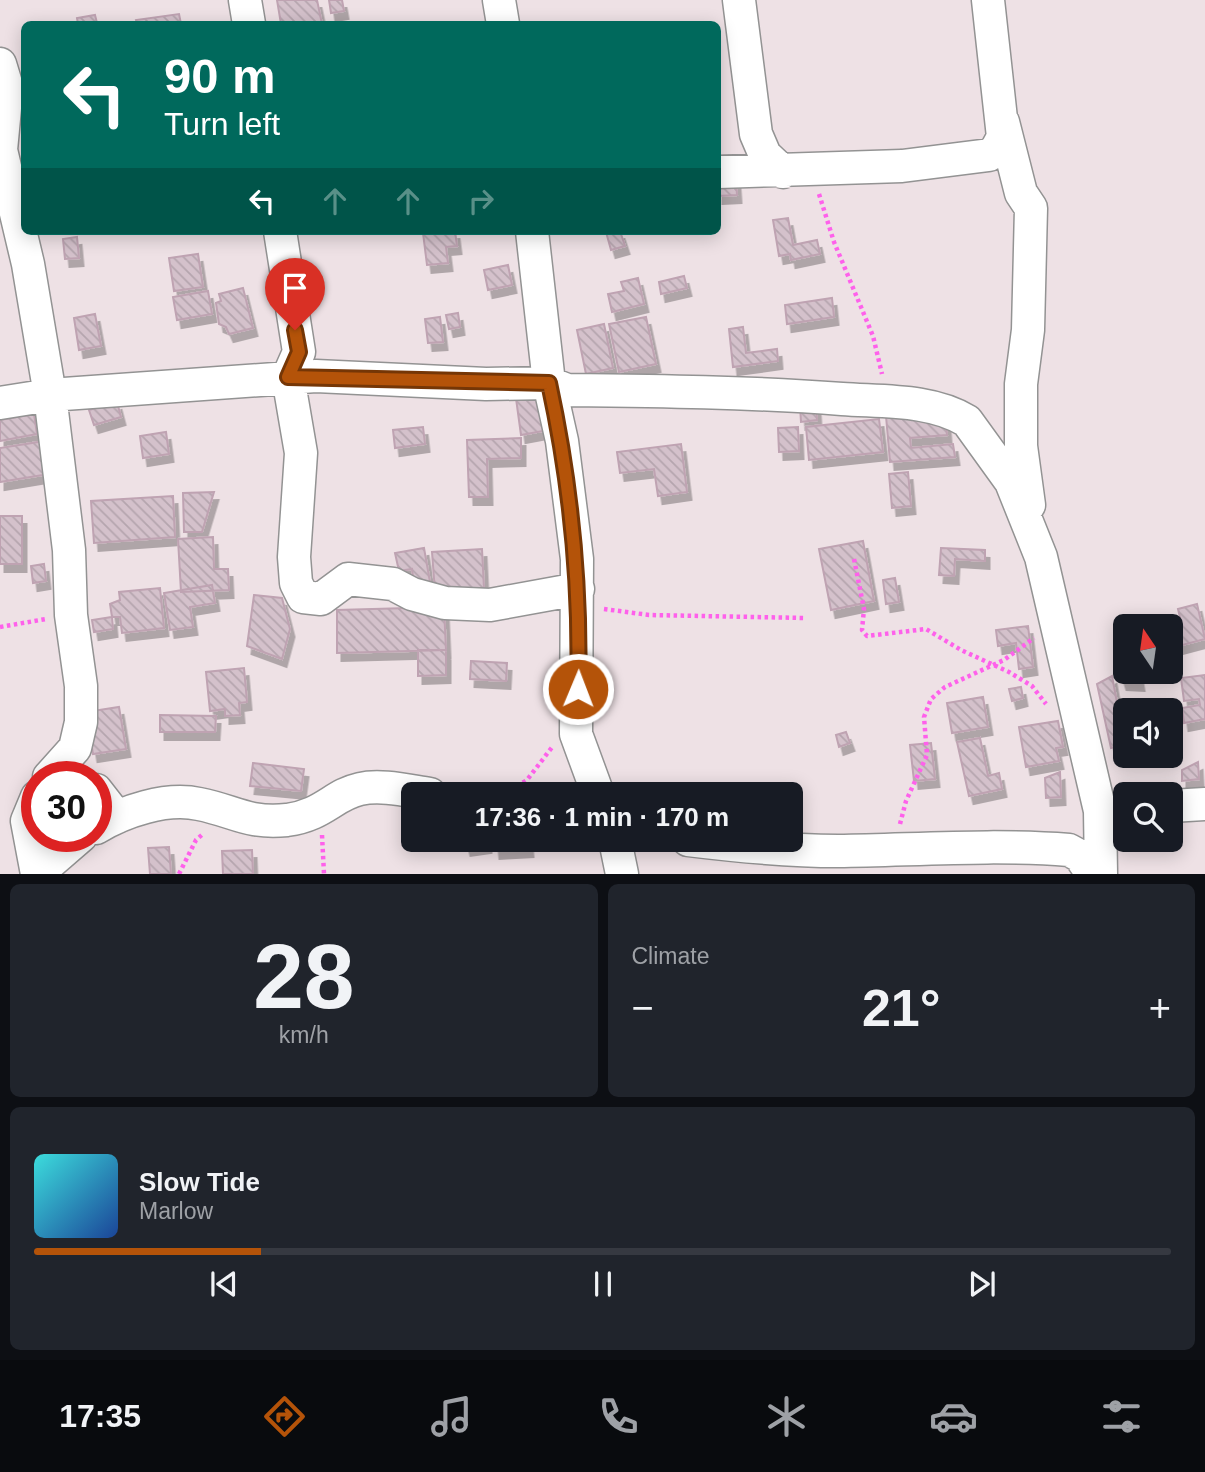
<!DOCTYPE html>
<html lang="en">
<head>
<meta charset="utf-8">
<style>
  :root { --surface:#171b24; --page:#20242c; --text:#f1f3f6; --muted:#9ea1a6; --line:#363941; --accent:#b45309 }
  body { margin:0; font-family:Arial,sans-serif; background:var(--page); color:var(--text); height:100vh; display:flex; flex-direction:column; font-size:26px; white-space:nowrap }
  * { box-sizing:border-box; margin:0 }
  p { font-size:23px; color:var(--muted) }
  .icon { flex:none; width:38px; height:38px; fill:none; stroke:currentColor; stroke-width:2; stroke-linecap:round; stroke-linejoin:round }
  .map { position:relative; height:874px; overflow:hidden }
  .drawer { display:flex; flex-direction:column; gap:10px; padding:10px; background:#0d0f14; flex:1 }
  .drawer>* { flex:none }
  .hud { position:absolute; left:21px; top:21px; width:700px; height:214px; border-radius:10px; box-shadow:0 4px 18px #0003; background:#00695c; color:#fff; overflow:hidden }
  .needle { width:46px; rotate:347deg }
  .controls { position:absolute; left:1113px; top:614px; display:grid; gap:14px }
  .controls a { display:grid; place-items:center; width:70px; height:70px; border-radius:10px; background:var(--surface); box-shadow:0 4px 18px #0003; font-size:35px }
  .speed { position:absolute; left:21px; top:761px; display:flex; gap:14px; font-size:35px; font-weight:700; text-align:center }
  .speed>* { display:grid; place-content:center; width:91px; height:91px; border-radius:50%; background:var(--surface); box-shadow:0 4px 18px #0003; line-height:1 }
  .speed .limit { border:10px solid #d22; background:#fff; color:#111 }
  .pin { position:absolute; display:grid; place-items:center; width:60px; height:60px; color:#fff; margin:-72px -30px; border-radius:50% 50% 50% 0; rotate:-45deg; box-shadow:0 0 7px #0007 }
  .pin .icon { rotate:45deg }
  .me { position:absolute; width:77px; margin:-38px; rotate:1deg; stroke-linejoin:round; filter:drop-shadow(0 0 5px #0008) }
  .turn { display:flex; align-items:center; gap:24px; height:147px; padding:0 28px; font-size:32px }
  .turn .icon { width:91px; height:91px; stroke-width:2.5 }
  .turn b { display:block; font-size:49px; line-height:60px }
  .lanes { display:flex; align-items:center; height:66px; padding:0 28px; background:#0003; justify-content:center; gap:35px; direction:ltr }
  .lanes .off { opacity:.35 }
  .big { font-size:52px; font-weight:700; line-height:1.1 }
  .drawer .widget { flex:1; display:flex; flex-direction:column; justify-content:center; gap:10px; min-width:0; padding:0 24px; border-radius:10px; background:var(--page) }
  .drawer .dial { align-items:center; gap:0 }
  .dial b { font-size:91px; line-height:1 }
  .song { display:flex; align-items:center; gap:21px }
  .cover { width:84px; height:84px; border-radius:10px; background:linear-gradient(135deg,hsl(180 70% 55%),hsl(220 70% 35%)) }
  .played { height:7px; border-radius:4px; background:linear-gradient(90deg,var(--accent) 20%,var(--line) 20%) }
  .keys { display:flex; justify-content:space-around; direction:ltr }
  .heat { display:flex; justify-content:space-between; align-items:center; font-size:38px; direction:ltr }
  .drawer .tiles { flex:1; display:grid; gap:10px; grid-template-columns:1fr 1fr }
  .widget:last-child { grid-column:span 2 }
  .trip { position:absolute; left:401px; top:782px; width:402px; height:70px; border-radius:10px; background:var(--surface); box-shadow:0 4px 18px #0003; font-weight:700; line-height:70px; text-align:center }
  .tab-bar { display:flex; height:112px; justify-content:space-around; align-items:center; background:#090b0e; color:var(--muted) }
  .tab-bar .icon { width:49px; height:49px }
  .tab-bar .on { color:var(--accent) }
  .tab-bar b { font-size:32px; color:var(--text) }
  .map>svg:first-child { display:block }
  .building { fill:url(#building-back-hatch); stroke:#bfa3b2; stroke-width:2; filter:url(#shadow) }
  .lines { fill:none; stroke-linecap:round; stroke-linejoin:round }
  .minor-casing { stroke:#939393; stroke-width:35 }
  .path { stroke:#fe61eb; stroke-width:4.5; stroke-dasharray:3.5 3.5; stroke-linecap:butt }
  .minor { stroke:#fff; stroke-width:32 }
  .route-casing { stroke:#753606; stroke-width:18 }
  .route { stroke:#b45309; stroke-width:12 }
</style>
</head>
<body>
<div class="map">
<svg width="1205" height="874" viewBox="0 0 1205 874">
  <defs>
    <pattern id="building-back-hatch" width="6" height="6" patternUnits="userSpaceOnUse" patternTransform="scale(1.75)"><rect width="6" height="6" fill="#d4c1cb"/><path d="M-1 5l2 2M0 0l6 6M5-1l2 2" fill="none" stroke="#b5a5ae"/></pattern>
    <filter id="shadow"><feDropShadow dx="4.5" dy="8" stdDeviation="0" flood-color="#0004"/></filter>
  </defs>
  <rect width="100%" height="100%" fill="#eee1e5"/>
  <!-- building -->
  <path class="building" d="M277,0H317L322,24H281Z
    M329,0H342L344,11L331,13Z
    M179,14L181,24H137L136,20Z
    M95,15L97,23L78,24L77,18Z
    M736,181L737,195L718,196V182Z
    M788,218L793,245L817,240L820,254L791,260L790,254L779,256L773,220Z
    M455,231L457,246L446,247L448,263L427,265L423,233Z
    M620,231L625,246L611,250L606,232Z
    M77,237L79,258L65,259L63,239Z
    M198,254L203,287L174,291L169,258Z
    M508,265L512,285L488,290L484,270Z
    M684,276L687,288L661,294L659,282Z
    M638,278L644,304L612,312L608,294L624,291L621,282Z
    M243,288L253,328L229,334L226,327L219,324L216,303L221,301L219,294Z
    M208,291L212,314L177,320L173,297Z
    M832,298L834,317L787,324L785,305Z
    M458,313L460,327L449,329L446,315Z
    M95,314L101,346L79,350L74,318Z
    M440,317L443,342L428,343L425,319Z
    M646,317L656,364L619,372L609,324Z
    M604,324L613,368L586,374L577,330Z
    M743,327L746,353L777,349L778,361L733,367L729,329Z
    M537,388L543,431L521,435L515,391Z
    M117,402L121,417L94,425L89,410Z
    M816,405L817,420L801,422L800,406Z
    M945,411L947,435L910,438L911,448L953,444L955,457L890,462L886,416Z
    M34,414L37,434L0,441V420Z
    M879,419L883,452L809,460L806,427Z
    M423,427L425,444L395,448L393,430Z
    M798,427L799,451L779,452L778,428Z
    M166,432L169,454L143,458L140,436Z
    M521,438V458L487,459L488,497H469L467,440Z
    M45,441L49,474L0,482V448Z
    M681,444L687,492L658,496L654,469L620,473L617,452Z
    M908,472L911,506L892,508L889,474Z
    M214,492L202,532H184L183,493Z
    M173,496L175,537L94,543L91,501Z
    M0,516H22V564H0Z
    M213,537L214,569H228L229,590L181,592L178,539Z
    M863,541L874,601L831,610L819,549Z
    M424,548L430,582L414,584L412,569L399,571L395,553Z
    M941,548L985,550V561L955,559L954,576L939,575Z
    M482,549L484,589L435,592L432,552Z
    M44,564L46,581L33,583L31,566Z
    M895,578L899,602L886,604L883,580Z
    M212,585L215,603L190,607L193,627L170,630L164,593Z
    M160,588L164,628L122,633L120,617H112L110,604L120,600L119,592Z
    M254,595L282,598L290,629L282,659L247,646Z
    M1197,604L1205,639L1171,648V626H1165H1182L1178,609Z
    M444,607L446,650L337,653V610Z
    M112,617L113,629L94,632L92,620Z
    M1028,626L1033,667L1019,669L1016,643L998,646L996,630Z
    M418,650H446V675L418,676Z
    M471,661L507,663L506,681L470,679Z
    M244,668L247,702L239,703L240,715L225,716V709L210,711L206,672Z
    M1125,670L1138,672L1140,683L1122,682L1119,672Z
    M1205,675V719L1184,723L1182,708L1200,705L1199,699L1184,701L1181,678Z
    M1112,676L1125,745L1111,748L1097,684Z
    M1021,687L1023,698L1012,701L1009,689Z
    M983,697L988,727L952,733L947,703Z
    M119,707L126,749L93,754L86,712Z
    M160,715L216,716L215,732H160Z
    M1058,721L1063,747L1056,748L1059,761L1026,767L1019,727Z
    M846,732L850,743L839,747L836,735Z
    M980,738L988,776L999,773L1002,789L969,796L957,742Z
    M931,743L935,779L914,781L910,745Z
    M1198,762L1199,779L1182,781V770Z
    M253,763L304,769L301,791L250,786Z
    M1060,772L1061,797L1046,798L1045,778Z
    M464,840H487V845L466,848Z
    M494,840H528L529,849L495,851Z
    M169,847L171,874H150L148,848Z
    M252,850L253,874H223L222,851Z"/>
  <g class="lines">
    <defs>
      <path id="minor" d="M245,0L249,24
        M499,0L503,24
        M739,0L756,134L765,155L783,172
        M0,64L7,87L1,150L28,264L50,395L69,550L71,615L81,686V722L75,748L49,777
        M1003,122L1021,193L1031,208L1028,330L1021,384V446L1029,505
        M718,172L902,166L989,155L996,150L1003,137L988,0
        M280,231L299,352L288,377L301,453L294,557L296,583L303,597L321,599L348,579L393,584L412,594L445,603L490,605L578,589
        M532,231L549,383L562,441L577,559L576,734L598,794
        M0,403L50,395L316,376L486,384L549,383L567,390C659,391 750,392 842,399C883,402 931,399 967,421L1011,482L1041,557L1100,811L1101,874
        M96,790L117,817
        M37,797L27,821L37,874
        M1171,806L1205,804
        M96,828C124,811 166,797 199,804C235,811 247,824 287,820C324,815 333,795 360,789C381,784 409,791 430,794
        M615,840L622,874
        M688,840C737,846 788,851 838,851C915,850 992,844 1069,850L1080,856L1092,874
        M37,874L81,836"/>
    </defs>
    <!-- minor casing -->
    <use href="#minor" class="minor-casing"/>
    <!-- path -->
    <path class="path" d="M819,194L834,242L873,336L882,374
      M854,559L864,609L862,630L867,636L926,629L961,650L1009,672L1032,686L1046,704
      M604,609L649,615L806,618
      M0,627L46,619
      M505,794L527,780L553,746
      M900,824L906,801L927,755L924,717L931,699L945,687L1004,660L1034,638
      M322,835L324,874
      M179,874L196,840L204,833"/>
    <!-- minor -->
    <use href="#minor" class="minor"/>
  </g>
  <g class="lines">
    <defs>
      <path id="route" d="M295,330L299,352L288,377L549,383C571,485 581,585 578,689"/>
    </defs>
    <!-- route casing -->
    <use href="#route" class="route-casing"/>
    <!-- route -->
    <use href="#route" class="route"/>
  </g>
</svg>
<div class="controls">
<a><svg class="needle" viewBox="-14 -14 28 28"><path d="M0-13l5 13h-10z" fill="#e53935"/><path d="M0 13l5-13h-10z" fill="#9ea1a6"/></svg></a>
<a><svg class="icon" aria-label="sound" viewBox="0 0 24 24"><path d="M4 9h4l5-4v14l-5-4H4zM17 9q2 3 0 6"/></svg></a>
<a><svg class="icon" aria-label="search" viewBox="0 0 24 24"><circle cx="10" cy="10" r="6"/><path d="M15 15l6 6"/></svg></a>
</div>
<div class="speed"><div class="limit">30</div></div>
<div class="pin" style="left:295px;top:330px;background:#d93025"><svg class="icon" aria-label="arrive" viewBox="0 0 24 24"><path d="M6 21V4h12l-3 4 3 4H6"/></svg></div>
<svg class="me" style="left:578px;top:689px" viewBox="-20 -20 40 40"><circle r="17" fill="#b45309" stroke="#fff" stroke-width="3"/><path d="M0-11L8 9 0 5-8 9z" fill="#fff"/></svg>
<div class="trip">17:36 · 1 min · 170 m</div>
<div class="hud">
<div class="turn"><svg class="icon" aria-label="left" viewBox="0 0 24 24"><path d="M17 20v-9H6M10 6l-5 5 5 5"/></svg><div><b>90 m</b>Turn left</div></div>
<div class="lanes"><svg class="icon" aria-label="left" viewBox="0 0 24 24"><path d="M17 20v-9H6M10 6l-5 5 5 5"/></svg><svg class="icon off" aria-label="ahead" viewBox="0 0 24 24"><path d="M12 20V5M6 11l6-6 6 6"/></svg><svg class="icon off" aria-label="ahead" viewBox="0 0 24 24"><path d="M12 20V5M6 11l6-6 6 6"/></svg><svg class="icon off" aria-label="right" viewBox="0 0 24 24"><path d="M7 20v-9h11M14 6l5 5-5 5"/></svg></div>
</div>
</div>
<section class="drawer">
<div class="tiles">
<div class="widget dial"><b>28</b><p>km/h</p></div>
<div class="widget"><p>Climate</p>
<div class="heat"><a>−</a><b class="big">21°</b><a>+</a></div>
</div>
<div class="widget">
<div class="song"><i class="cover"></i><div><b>Slow Tide</b><p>Marlow</p></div></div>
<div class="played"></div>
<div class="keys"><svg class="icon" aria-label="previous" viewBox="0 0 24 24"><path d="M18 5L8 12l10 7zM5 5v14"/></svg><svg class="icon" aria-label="pause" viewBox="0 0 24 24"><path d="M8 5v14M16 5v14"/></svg><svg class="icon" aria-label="next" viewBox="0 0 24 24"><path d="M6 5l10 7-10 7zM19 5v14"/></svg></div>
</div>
</div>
</section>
<nav class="tab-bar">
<b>17:35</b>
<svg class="icon on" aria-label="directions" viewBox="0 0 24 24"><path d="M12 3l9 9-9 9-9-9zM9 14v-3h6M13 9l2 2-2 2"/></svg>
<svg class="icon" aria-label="music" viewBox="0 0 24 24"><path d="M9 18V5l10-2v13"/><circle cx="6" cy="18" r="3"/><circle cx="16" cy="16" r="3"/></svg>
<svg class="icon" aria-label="phone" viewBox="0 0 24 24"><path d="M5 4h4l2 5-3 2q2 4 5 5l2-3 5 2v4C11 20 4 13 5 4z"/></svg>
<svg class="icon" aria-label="climate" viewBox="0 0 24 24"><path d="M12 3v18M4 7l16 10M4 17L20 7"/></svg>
<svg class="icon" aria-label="car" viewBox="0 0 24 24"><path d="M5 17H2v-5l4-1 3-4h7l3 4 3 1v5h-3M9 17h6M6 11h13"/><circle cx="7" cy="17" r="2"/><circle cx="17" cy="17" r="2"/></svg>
<svg class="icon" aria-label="filters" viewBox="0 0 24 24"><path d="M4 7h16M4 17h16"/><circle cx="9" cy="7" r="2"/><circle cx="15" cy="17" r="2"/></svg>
</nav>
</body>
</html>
